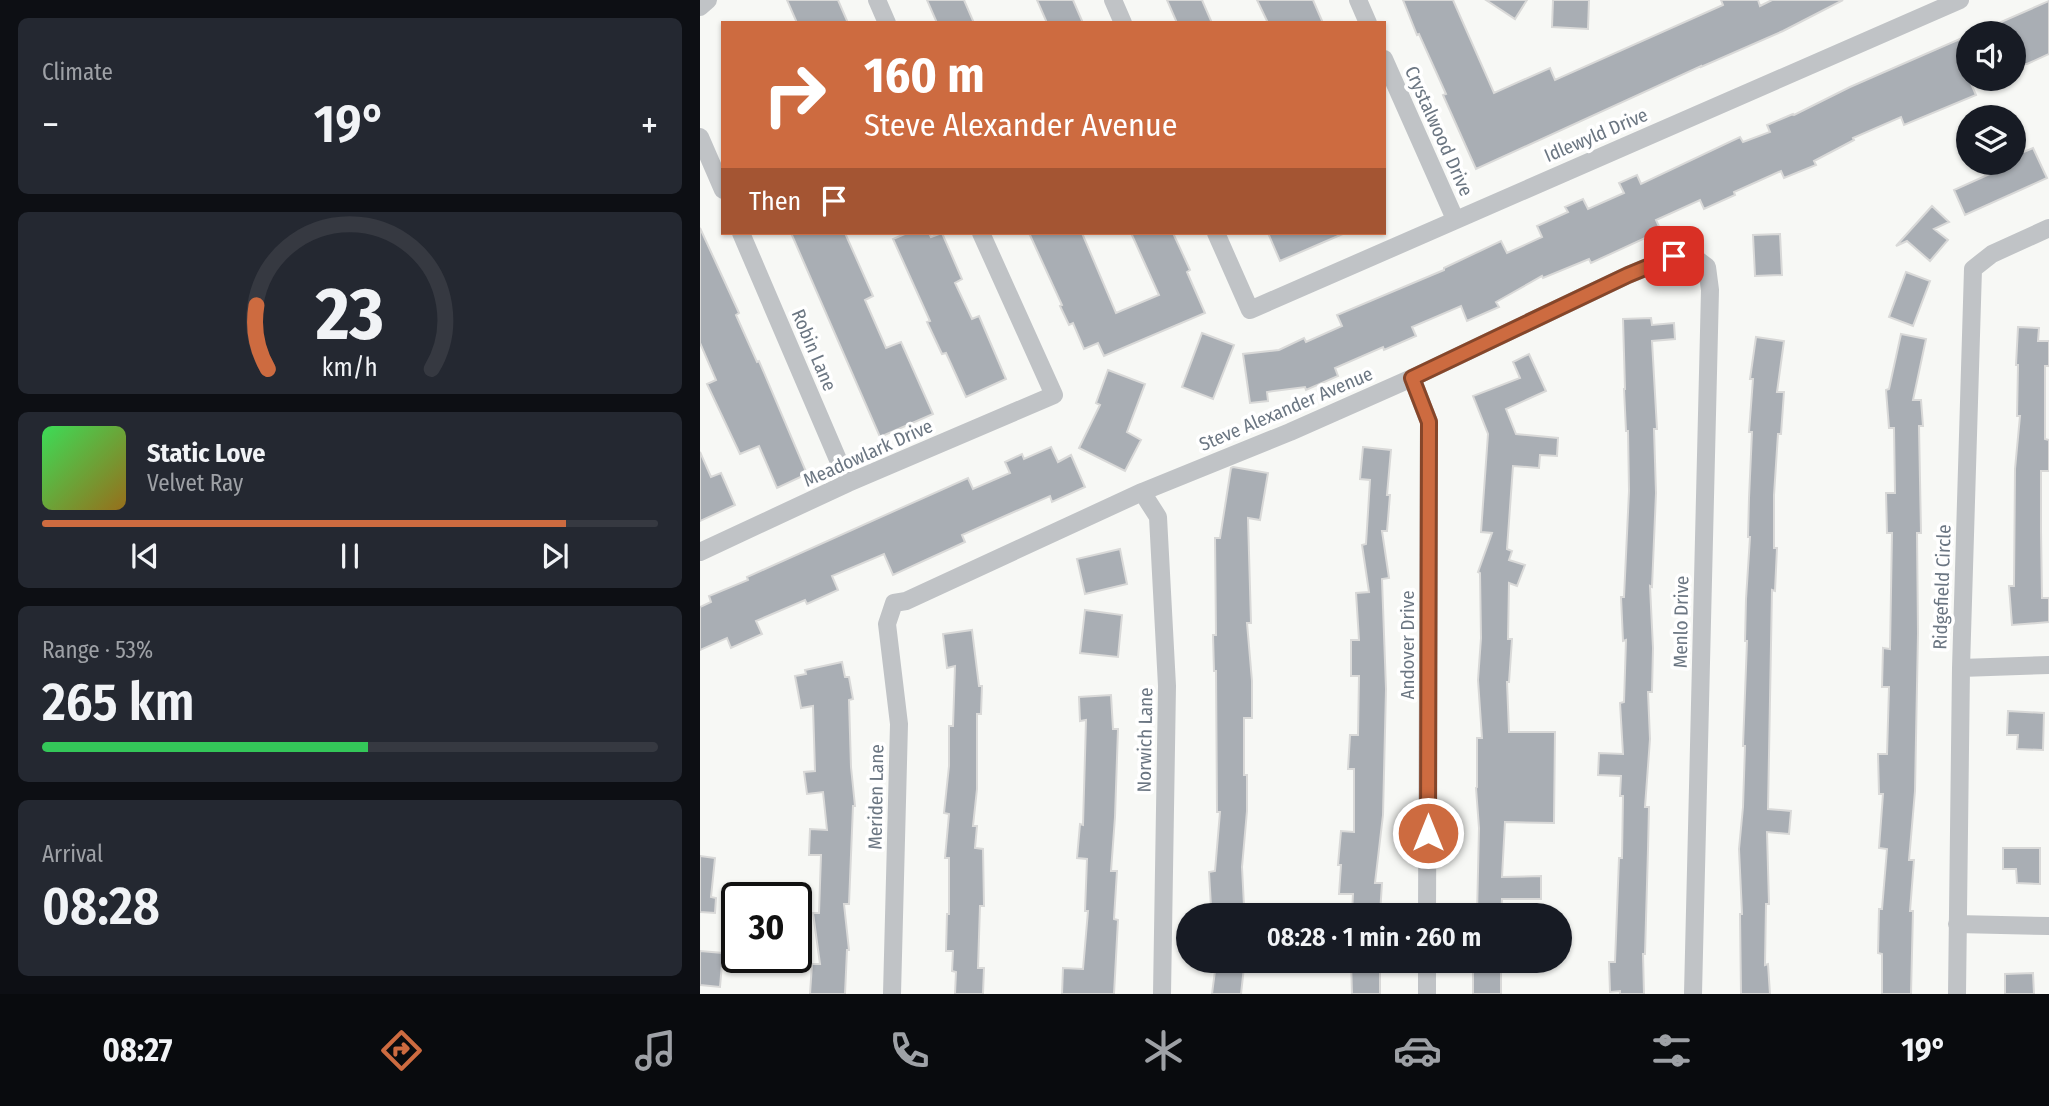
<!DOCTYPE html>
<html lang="en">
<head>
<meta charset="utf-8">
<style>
  :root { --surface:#171b24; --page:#242831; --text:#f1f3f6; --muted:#9ea1a6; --line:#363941; --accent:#cd6b40 }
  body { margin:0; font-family:"Fira Sans Condensed",sans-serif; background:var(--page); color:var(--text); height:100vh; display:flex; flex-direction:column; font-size:26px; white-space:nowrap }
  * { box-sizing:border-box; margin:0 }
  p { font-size:23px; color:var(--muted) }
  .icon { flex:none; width:38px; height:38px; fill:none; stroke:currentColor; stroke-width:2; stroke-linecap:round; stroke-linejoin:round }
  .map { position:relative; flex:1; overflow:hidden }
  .details { display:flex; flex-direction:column; gap:18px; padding:18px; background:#0d0f14; width:700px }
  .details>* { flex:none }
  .hud { position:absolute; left:21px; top:21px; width:665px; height:214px; border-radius:0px; box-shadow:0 2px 5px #0004; background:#cd6b40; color:#fff; overflow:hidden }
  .buttons { position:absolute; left:1256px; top:21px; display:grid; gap:14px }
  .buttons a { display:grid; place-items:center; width:70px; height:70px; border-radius:50%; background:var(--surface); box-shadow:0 2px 5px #0004; font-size:35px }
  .speed { position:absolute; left:21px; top:882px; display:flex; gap:14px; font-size:35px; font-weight:700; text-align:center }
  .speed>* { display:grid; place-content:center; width:91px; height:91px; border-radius:50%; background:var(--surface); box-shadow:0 2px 5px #0004; line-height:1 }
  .speed .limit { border:4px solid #111; border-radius:10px; background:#fff; color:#111 }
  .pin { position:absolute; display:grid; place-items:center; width:60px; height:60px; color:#fff; margin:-30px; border-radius:14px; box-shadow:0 4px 10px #0006 }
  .me { position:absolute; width:77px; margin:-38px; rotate:0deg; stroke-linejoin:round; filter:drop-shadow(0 0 5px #0008) }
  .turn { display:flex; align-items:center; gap:24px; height:147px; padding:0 28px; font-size:32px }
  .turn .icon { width:91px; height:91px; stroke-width:2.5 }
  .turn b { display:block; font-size:49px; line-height:60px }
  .then { display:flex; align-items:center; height:66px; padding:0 28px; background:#0003; gap:14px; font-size:26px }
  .big { font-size:52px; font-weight:600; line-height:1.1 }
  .details .widget { flex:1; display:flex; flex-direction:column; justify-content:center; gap:10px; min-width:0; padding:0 24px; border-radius:10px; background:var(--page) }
  .details .dial { align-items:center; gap:0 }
  .dial svg { height:182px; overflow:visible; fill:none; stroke:var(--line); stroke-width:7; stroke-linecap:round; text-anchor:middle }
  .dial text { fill:var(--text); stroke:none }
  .song { display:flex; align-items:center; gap:21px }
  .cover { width:84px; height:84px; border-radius:10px; background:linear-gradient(135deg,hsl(130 70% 55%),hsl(40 70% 35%)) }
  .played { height:7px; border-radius:4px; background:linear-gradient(90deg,var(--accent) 85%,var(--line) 85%) }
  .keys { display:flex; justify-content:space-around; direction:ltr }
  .heat { display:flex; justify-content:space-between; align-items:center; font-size:38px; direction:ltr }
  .charge { height:10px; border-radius:5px; background:linear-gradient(90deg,#34c759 53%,var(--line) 0) }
  .trip { position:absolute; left:476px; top:903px; width:396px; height:70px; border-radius:35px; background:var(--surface); box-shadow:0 2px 5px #0004; font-weight:600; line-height:70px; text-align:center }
  .tabs { display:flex; height:112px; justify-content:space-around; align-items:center; background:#090b0e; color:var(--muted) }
  .tabs .icon { width:49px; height:49px }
  .tabs .active { color:var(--accent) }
  .tabs b { font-size:32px; color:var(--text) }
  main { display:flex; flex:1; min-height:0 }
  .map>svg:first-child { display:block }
  .building { fill:#a9aeb4; stroke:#d9d9d8; stroke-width:2 }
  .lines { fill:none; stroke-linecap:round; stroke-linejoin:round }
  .street { stroke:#c0c3c6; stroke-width:18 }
  .route-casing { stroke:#85462a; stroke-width:18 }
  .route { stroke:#cd6b40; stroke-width:12 }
  .labels { text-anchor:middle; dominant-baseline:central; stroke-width:7; stroke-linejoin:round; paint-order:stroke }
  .street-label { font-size:19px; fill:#6b7682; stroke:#fff }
</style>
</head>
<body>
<main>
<section class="details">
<div class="widget"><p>Climate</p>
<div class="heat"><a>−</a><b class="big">19°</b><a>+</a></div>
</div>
<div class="widget dial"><svg viewBox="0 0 100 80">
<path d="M14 69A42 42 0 1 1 86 69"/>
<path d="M14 69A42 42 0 0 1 9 41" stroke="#cd6b40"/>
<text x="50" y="56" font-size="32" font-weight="700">23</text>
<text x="50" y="72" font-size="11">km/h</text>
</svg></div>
<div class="widget">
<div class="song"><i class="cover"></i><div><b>Static Love</b><p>Velvet Ray</p></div></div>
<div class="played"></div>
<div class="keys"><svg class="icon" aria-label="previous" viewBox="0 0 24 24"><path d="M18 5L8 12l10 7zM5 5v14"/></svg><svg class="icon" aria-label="pause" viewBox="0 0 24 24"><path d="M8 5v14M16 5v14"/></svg><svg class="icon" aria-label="next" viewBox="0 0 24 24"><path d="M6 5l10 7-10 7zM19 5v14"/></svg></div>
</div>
<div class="widget"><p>Range · 53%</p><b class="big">265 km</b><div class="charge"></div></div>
<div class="widget"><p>Arrival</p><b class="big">08:28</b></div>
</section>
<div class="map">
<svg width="1349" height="994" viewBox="0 0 1349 994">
  <rect width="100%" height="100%" fill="#f7f8f5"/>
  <!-- building -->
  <path class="building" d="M87,0H138L148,23H97Z
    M227,0H264L274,23H237Z
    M337,0H373L383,23H347Z
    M467,0H502L512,23H477Z
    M557,0H613L623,23H568Z
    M703,0H753L794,93L850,68L855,80L1023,5L1021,0H1058L1060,6L1072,0H1143L1083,31L1001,67V66L776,169L743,95L746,94L719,34L717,35Z
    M786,0H827L815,19Z
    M853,0H889L888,29L852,27Z
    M1349,1V54L1327,64H1320L1314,50V33H1276Z
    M1269,35V79L1276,95L1204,125L1201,117L1153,138L1154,140L1114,161L1116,165L1084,178L1081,171L1034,192L1035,195L1004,209L1000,200L956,220L962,233L946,240L945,238L891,263L889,259L843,278L842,276L796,302L799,307L767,321L761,306L712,327L716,336L684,350L683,347L635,368L638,376L606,390L605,387L567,392L568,401L550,403L543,354L579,350L604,338L606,342L642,326L637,315L744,270V268L801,241L807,253L842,237L837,226L868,212L865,207L883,199L888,209L924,193L919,183L937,175L941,184L1040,137L1043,142L1070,132L1067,125L1093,114L1094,115L1150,87Z
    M1333,148L1347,178L1265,215L1254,190L1314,163V156Z
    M1232,206L1249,222L1234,229L1248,240L1230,261L1207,241L1196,246Z
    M0,228L39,313L36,315L57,362L59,361L107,474L77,488L59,446L40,454L7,384L16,380L0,343Z
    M91,233H145L173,296L165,300L186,348L201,342L233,414L180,437Z
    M207,233H229L231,237L242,233L262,279L255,283L272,319L279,316L306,379L266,397L246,353L242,354L227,322L230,321L193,239Z
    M329,233H382L416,313L459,295L431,233H473L490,270L487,272L505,313L404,356L398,343L384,349L373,323L369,325L360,306L362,305Z
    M568,233H645L580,261Z
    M1080,234L1082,275L1055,276L1053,235Z
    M1206,272L1230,281L1213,326L1189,317Z
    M951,318L952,325L974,323L975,339L952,341L957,429H954L956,493L952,587L950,586L953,648L952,692H948L950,739L945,807H949L948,849L945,954H943L944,994H920V991L910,992L909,962H915L919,858H922L923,796H920L921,776L898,775L899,753L923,754L920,703L924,702L926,640L923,641L921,597H924L929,491L928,431H926L924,389H925L923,319Z
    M1318,327L1339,328L1338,341H1349V366H1345V439L1349,440V471H1341V531L1342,598H1349V622L1312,625L1309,586H1314L1315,469L1320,416H1317L1318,365H1316Z
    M502,333L534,345L513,399L482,387Z
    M1201,334L1226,339L1213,400H1221L1223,426H1219L1221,533H1217L1218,633L1215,791L1209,860H1214L1210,911H1213L1211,994H1182V954L1178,953L1179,909H1182L1187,849L1179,848L1183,794H1179L1178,754H1187L1189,687H1182L1183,648L1190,649L1192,533H1187L1186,493H1195L1194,428H1189L1186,390L1189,389Z
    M1056,337L1084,341L1077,392H1084L1081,434H1078L1074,495V548H1077L1075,591L1072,590L1068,809L1091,811L1089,834L1067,832L1069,904H1066L1065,965L1068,964L1070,994H1041L1040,914H1042L1039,849L1043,807L1045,746H1043L1047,641H1045L1046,599L1050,537H1048L1049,498L1052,432H1049L1053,379H1050Z
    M829,354L846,391L806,409L816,434L858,438L857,456L840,455L839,468L813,466L807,549L812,551L809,560L825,565L817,586L809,583L808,639H812L809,682H807L809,732H855L854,823L805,822L802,877L841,876V899H802L801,915H777L779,828L776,788L777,787V738H782L778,680L781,638L780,573L778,572L792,533L781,532L788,434L773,396L820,378L813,362Z
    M408,370L445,384L427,432L441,440L425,471L379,448L400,405L396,403Z
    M351,447L358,462L371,455L385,487L352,502L350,496L262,535L265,542L193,575L184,554L132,576L138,590L107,604L105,600L56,621L62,634L31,648L27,638L0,650V607L11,602L9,596L48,580L47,577L268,478L273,489L310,473L305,462L322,454L324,459Z
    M663,447L691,450L687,495H690L687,531H682L689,578L682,579L686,689L683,815L675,883H682L680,914L652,913L653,894H639L641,865H638L641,831L654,832V769H648L650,735H658L659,676H651V640H659L656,593L669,592L662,545L666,544L670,480L660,479Z
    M0,452L11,477L21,473L35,505L0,521Z
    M533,467L568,473L560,520L548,518L551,623H547L552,681V718H544V775H547V811L542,867L544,906L511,907L509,872L515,871L520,812H517L516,671H514L513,635H516L515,538H520L531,468Z
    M420,549L427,584L385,594L377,559Z
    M385,610L422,615L418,657L380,653Z
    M272,630L279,686H282L281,714H277V789L273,826H277L275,848L283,849L284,906H280L278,968H284L283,994H255L256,972L252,971L253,951H246L247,914H249V858H245L249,814L244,813L249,766V726H253L255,666L247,668L243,634Z
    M142,662L145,677H149L153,699L149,700L151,767L155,806H153L149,904H144L149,950H147L145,994H110L112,964H120L113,913H119L121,855H109L110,829L127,830L123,792L107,794L104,772L115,771L113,706L101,708L95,676L106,674L105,670Z
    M411,695L413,729H418L415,817L411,871H417L414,919L418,920L414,994H362L363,968L383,969L388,911H385L387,859L377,858L380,824L383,825L386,720L380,721L379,697Z
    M1308,711L1344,713L1343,750L1317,749L1318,735H1307Z
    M1303,848H1340V884L1317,883L1316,869H1303Z
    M0,856L15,858L11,897L16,898L15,913L0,912Z
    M0,951L23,953L20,987L0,985Z
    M651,961H680V994H652Z
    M773,961H801V994H773Z
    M516,963L544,967L541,994H512Z
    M1333,973L1334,994H1305V974Z"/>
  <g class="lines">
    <!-- street -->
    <path class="street" d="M177,0L187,23
      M413,0L423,23
      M658,0L668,23
      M0,7L8,0
      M684,59L755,219
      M0,137L23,190
      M41,233L148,483
      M516,233L550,310L1260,0
      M712,378L729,422L727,915
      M442,492L458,517L467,686L462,994
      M0,552L148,483L354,395L281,233
      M1261,668L1349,665
      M1257,924L1349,926
      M192,994L199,724L187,624L194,603L206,601L442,492L590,432L712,378L928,275L974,256L994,257L1007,267L1010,290L993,994
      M727,994V961
      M1257,994L1261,668L1273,269L1292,254L1349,228"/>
  </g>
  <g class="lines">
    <defs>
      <path id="route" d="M728,833L729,422L712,378L928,275L974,256"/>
    </defs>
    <!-- route casing -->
    <use href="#route" class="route-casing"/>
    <!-- route -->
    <use href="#route" class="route"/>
  </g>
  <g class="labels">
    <!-- street labels -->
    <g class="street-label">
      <text transform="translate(739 131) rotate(66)">Crystalwood Drive</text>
      <text transform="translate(896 135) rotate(-23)">Idlewyld Drive</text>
      <text transform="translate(114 350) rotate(67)">Robin Lane</text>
      <text transform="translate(586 409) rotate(-23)">Steve Alexander Avenue</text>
      <text transform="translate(168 453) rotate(-24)">Meadowlark Drive</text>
      <text transform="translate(1242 587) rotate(-88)">Ridgefield Circle</text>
      <text transform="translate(981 622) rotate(-89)">Menlo Drive</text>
      <text transform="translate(707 645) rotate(-90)">Andover Drive</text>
      <text transform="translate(445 740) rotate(-89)">Norwich Lane</text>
      <text transform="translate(176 797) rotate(-89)">Meriden Lane</text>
    </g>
  </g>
</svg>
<div class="buttons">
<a><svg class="icon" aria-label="sound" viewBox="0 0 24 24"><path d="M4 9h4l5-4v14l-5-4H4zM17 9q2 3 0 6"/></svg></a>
<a><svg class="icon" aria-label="layers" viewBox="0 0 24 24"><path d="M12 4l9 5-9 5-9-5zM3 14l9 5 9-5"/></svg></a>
</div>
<div class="speed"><div class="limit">30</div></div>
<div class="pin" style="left:974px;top:256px;background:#d93025"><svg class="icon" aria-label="arrive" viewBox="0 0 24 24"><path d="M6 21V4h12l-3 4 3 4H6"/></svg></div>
<svg class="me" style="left:728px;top:833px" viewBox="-20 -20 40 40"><circle r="17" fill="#cd6b40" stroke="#fff" stroke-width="3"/><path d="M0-11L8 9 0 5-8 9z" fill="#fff"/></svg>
<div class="trip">08:28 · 1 min · 260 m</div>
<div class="hud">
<div class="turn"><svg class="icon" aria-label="right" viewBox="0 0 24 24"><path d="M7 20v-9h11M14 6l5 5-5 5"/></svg><div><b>160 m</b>Steve Alexander Avenue</div></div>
<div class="then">Then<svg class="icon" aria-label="arrive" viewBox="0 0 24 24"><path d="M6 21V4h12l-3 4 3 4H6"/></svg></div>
</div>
</div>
</main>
<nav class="tabs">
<b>08:27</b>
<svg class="icon active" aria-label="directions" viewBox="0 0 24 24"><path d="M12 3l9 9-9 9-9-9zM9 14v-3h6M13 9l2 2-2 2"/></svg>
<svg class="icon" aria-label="music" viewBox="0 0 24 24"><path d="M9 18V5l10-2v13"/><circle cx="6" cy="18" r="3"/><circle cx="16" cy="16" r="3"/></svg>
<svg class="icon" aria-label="phone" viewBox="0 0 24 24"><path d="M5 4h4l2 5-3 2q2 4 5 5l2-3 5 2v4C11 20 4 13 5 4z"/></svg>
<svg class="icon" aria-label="climate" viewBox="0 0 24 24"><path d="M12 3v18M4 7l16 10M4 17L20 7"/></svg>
<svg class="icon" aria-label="car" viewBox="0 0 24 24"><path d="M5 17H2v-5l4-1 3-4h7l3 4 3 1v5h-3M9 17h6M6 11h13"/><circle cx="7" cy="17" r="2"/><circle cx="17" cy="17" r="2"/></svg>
<svg class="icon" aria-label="filters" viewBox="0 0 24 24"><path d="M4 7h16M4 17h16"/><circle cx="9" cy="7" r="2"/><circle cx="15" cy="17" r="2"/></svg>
<b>19°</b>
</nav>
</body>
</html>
